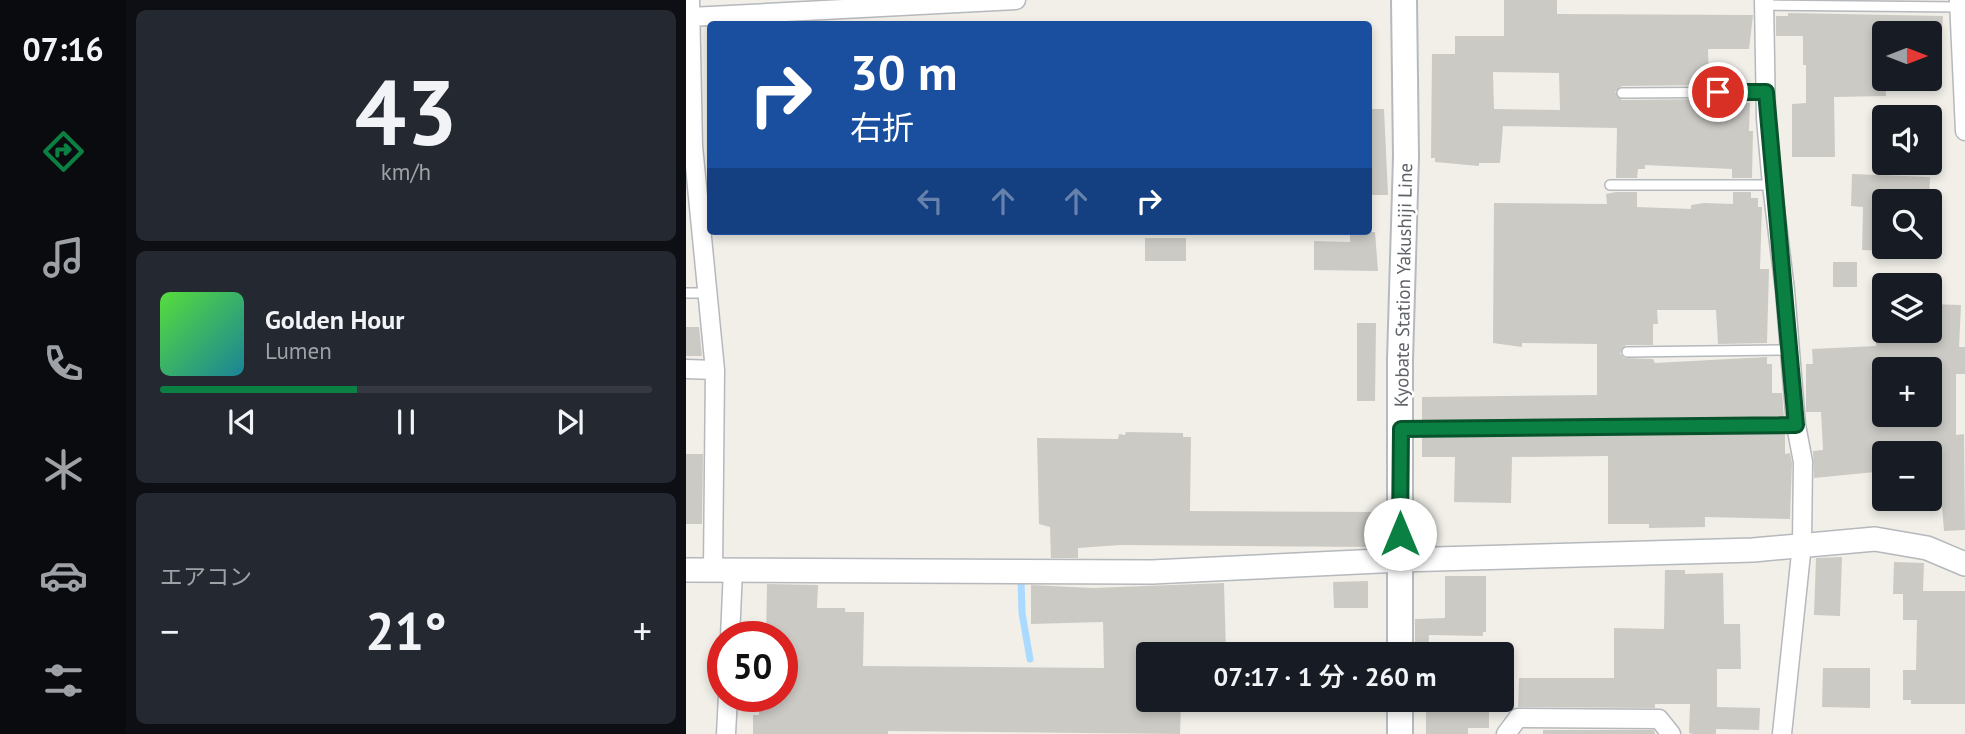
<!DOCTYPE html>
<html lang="ja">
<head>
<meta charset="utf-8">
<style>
  :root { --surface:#171b24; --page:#242831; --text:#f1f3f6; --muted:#9ea1a6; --line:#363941; --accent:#0b8043 }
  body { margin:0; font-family:"PT Sans","Noto Sans JP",sans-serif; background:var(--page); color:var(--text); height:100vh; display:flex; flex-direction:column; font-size:26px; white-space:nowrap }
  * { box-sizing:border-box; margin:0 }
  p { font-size:23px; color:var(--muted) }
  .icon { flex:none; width:38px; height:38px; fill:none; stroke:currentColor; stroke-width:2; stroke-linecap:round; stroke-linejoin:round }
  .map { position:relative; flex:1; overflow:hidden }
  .drawer { display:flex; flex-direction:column; gap:10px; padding:10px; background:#0d0f14; width:560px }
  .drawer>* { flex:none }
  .top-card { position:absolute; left:21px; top:21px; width:665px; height:214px; border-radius:7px; box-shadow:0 4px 10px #0003; background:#1a4fa0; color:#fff; overflow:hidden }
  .needle { width:46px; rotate:90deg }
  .controls { position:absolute; left:1186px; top:21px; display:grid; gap:14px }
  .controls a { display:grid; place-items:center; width:70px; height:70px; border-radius:7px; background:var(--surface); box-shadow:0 4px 10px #0003; font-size:35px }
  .speed { position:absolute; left:21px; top:621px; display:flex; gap:14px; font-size:35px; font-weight:700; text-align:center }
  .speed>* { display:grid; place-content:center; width:91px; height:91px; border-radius:50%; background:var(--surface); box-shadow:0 4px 10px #0003; line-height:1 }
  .speed .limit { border:10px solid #d22; background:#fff; color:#111 }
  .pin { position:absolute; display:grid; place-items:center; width:60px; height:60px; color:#fff; margin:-30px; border:4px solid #fff; border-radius:50%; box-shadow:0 2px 7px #0007 }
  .me { position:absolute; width:77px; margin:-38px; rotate:0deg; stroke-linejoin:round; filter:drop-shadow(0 0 5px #0008) }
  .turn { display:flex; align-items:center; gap:24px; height:147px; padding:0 28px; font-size:32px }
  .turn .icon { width:91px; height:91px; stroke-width:2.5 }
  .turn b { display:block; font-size:49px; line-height:60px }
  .lanes { display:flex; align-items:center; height:66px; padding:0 28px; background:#0003; justify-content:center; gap:35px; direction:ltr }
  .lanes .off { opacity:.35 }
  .big { font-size:52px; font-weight:600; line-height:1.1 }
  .drawer .tile { flex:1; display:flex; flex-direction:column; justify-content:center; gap:10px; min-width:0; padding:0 24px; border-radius:10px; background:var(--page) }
  .drawer .dial { align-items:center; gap:0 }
  .dial b { font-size:91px; line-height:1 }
  .song { display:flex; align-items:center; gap:21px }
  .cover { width:84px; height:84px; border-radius:10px; background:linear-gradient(135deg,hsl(110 70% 55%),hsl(190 70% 35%)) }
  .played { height:7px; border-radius:4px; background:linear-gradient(90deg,var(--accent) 40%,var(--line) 40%) }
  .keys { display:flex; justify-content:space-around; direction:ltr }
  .heat { display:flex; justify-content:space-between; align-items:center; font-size:38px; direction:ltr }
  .trip { position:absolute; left:450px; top:642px; width:378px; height:70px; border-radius:7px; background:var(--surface); box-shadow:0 4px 10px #0003; font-weight:600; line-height:70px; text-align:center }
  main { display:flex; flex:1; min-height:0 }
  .menu { display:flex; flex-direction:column; width:126px; justify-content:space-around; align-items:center; background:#090b0e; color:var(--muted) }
  .menu .icon { width:49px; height:49px }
  .menu .current { color:var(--accent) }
  .menu b { font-size:32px; color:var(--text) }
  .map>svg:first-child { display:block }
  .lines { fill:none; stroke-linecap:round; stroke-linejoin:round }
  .stream { stroke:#aadaff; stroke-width:7 }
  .building { fill:#cccac5; fill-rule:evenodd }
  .service-casing { stroke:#b5b8bc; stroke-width:12 }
  .minor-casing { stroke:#b5b8bc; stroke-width:21 }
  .tertiary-casing { stroke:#b5b8bc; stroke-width:26 }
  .secondary-casing { stroke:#b6babf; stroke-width:28 }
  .service { stroke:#fff; stroke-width:9 }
  .minor { stroke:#fff; stroke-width:18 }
  .tertiary { stroke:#fff; stroke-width:23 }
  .secondary { stroke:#fff; stroke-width:24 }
  .route-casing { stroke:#07532c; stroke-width:18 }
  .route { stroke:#0b8043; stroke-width:12 }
  .labels { text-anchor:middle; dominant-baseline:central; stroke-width:5; stroke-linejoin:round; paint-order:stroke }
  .street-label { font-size:19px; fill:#5f6368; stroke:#fff }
</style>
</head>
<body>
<main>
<nav class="menu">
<b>07:16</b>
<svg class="icon current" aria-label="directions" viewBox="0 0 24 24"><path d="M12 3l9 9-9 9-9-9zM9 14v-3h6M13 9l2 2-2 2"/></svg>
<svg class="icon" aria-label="music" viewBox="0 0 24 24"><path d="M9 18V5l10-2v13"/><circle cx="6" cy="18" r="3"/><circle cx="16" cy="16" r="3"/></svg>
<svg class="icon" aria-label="phone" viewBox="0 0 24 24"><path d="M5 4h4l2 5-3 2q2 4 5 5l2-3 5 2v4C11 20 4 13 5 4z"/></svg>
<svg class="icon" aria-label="climate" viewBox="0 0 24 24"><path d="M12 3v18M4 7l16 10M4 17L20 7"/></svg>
<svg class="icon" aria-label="car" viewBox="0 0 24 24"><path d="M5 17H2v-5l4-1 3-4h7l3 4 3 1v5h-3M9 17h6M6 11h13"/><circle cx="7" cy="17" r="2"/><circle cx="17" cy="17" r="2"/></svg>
<svg class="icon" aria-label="filters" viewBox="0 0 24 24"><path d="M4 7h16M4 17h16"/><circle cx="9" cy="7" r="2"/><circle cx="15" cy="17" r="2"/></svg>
</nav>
<section class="drawer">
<div class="tile dial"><b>43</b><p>km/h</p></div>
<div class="tile">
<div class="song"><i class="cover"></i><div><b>Golden Hour</b><p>Lumen</p></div></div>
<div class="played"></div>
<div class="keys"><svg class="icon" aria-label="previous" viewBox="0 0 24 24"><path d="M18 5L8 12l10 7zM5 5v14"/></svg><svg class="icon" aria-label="pause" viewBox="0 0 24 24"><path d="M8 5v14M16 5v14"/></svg><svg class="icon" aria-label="next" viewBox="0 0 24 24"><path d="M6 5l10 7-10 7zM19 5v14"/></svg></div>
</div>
<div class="tile"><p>エアコン</p>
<div class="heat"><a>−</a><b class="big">21°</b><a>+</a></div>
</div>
</section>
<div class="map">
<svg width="1279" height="734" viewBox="0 0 1279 734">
  <rect width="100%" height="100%" fill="#f1efe8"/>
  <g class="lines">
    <!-- stream -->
    <path class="stream" d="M335,578L336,613L344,659"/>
  </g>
  <!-- building -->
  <path class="building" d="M818,0H871V14L1067,15L1063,49H1022L1023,85L936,86L929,92L936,100L1024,99V103H1064L1063,131H1067L1066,178H1046V169L959,165V169H952L951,178H930L931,128L817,126L814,163H793V166L749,162V158H745L746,54H769V36H818ZM807,72L873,73L874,110L808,109Z
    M1102,13L1257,16L1256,33H1199L1200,96L1148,97L1149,157H1106V104L1120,103V65H1117V36H1090V16H1102Z
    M682,109H698L702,195H682Z
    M1166,174L1244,177L1243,201H1199V251L1176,250L1177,207L1165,206Z
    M930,192H951V207L1005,209V205L1018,203L1047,204V192H1065V198H1072V207H1076L1074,269H1083L1081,343L1032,344L1030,310H971L972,324H967V345H940L934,353L938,358L967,359L969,363L1081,357V364H1086V393H1096L1098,418L736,422V397L911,395V344L836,343V347L807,343L808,203L921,204L920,194Z
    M664,232H689L692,271L628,270V241L664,242Z
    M459,238H500V261H459Z
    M1147,262H1171V287H1147Z
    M1244,304L1275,305L1273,347H1279V374H1270V435L1278,434L1279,530L1258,531L1256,506H1244V453H1199V471L1128,478L1127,451L1137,450L1135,412H1120V364H1127L1126,349L1190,346L1191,331H1244ZM1199,369H1244V415H1199Z
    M671,323H690L689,401H671Z
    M0,327H13L16,356H0Z
    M440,432L497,433V437H505L504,511L693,512V547L434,545L392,548V558H365L364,527L353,524L351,438L432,439L433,434L439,435Z
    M1099,432V454L1104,453L1106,463L1104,519L1019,517V527L963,528V524H922V456L826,457L825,503L768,502L769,457H736V436Z
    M0,454H17L16,524H0Z
    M1156,557L1154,616L1128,615L1130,558Z
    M1208,562L1238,563L1237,591H1279V704H1225V700H1217V670H1230L1231,620H1217V594H1207Z
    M979,570H999V574L1037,573L1038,624H1054L1055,669H1031V707L1074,708L1073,730L1030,729V734H1007L1003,733L1004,704H969V708L832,707L833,678H928V628L978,629Z
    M759,576H800V632H797V636L743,635L742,654H729V619L759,618Z
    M682,581V608H648L647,582Z
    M538,583L540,654H462V700L495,701L494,734L202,731V734H67V715H73V701H96V637H80L81,584L132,585L131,608H159V612H178L177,666L418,668L417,622L345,624V585L407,588Z
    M1137,668H1184V708L1136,707Z
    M746,700H803V728H782V734H740V712H746Z
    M857,730H968L969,734H857Z"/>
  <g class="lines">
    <defs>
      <path id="service" d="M1078,5L1274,7
        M936,93L1080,92
        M924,185H1086
        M0,293H23
        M941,352L1104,350
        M717,429L1110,425"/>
      <path id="minor" d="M4,0L7,146L29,370L27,570
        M1078,0L1080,119L1086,185L1099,290L1110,425L1117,462L1116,544L1096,734
        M1273,0L1279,131
        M4,17L330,0
        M0,369L29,370
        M44,637L47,570
        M40,734L42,696
        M820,734L832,718L973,719L985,734"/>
      <path id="tertiary" d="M0,570L466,572L714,560L1067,550L1189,539L1241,548L1279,564"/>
      <path id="secondary" d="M714,654V360L720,157L718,0
        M714,734V700"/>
    </defs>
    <!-- service casing -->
    <use href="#service" class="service-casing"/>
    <!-- minor casing -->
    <use href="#minor" class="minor-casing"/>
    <!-- tertiary casing -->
    <use href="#tertiary" class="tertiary-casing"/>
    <!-- secondary casing -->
    <use href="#secondary" class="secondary-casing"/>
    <!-- service -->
    <use href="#service" class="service"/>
    <!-- minor -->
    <use href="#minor" class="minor"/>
    <!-- tertiary -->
    <use href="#tertiary" class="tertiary"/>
    <!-- secondary -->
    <use href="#secondary" class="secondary"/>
  </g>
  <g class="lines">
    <defs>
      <path id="route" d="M714,534L715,429L1110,425L1080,92H1032"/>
    </defs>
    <!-- route casing -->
    <use href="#route" class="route-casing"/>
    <!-- route -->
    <use href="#route" class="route"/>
  </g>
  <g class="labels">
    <!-- street labels -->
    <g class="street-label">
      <text transform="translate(717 285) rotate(-89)">Kyobate Station Yakushiji Line</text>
    </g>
  </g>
</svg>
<div class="controls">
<a><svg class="needle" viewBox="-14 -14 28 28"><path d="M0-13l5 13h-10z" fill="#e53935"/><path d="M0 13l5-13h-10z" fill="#9ea1a6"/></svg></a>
<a><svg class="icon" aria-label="sound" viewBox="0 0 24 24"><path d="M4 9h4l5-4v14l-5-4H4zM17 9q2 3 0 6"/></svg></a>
<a><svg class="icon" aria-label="search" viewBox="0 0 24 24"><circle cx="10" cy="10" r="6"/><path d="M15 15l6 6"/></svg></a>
<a><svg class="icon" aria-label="layers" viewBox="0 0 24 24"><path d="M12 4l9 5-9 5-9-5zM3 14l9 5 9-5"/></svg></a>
<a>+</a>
<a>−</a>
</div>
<div class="speed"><div class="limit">50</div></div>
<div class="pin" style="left:1032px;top:92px;background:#d93025"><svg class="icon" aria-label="arrive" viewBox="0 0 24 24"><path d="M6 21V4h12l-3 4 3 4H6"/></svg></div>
<svg class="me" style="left:714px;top:534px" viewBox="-20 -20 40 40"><circle r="19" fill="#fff"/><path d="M0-13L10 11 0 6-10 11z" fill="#0b8043"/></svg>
<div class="trip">07:17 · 1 分 · 260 m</div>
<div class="top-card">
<div class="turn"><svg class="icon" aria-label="right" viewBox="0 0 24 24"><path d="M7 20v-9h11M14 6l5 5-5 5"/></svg><div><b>30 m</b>右折</div></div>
<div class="lanes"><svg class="icon off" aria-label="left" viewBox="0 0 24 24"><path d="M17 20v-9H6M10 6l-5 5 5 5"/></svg><svg class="icon off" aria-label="ahead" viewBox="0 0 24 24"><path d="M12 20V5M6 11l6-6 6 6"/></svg><svg class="icon off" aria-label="ahead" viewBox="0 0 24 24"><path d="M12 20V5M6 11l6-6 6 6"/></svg><svg class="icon" aria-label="right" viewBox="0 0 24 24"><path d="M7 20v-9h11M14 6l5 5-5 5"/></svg></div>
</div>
</div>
</main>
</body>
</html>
